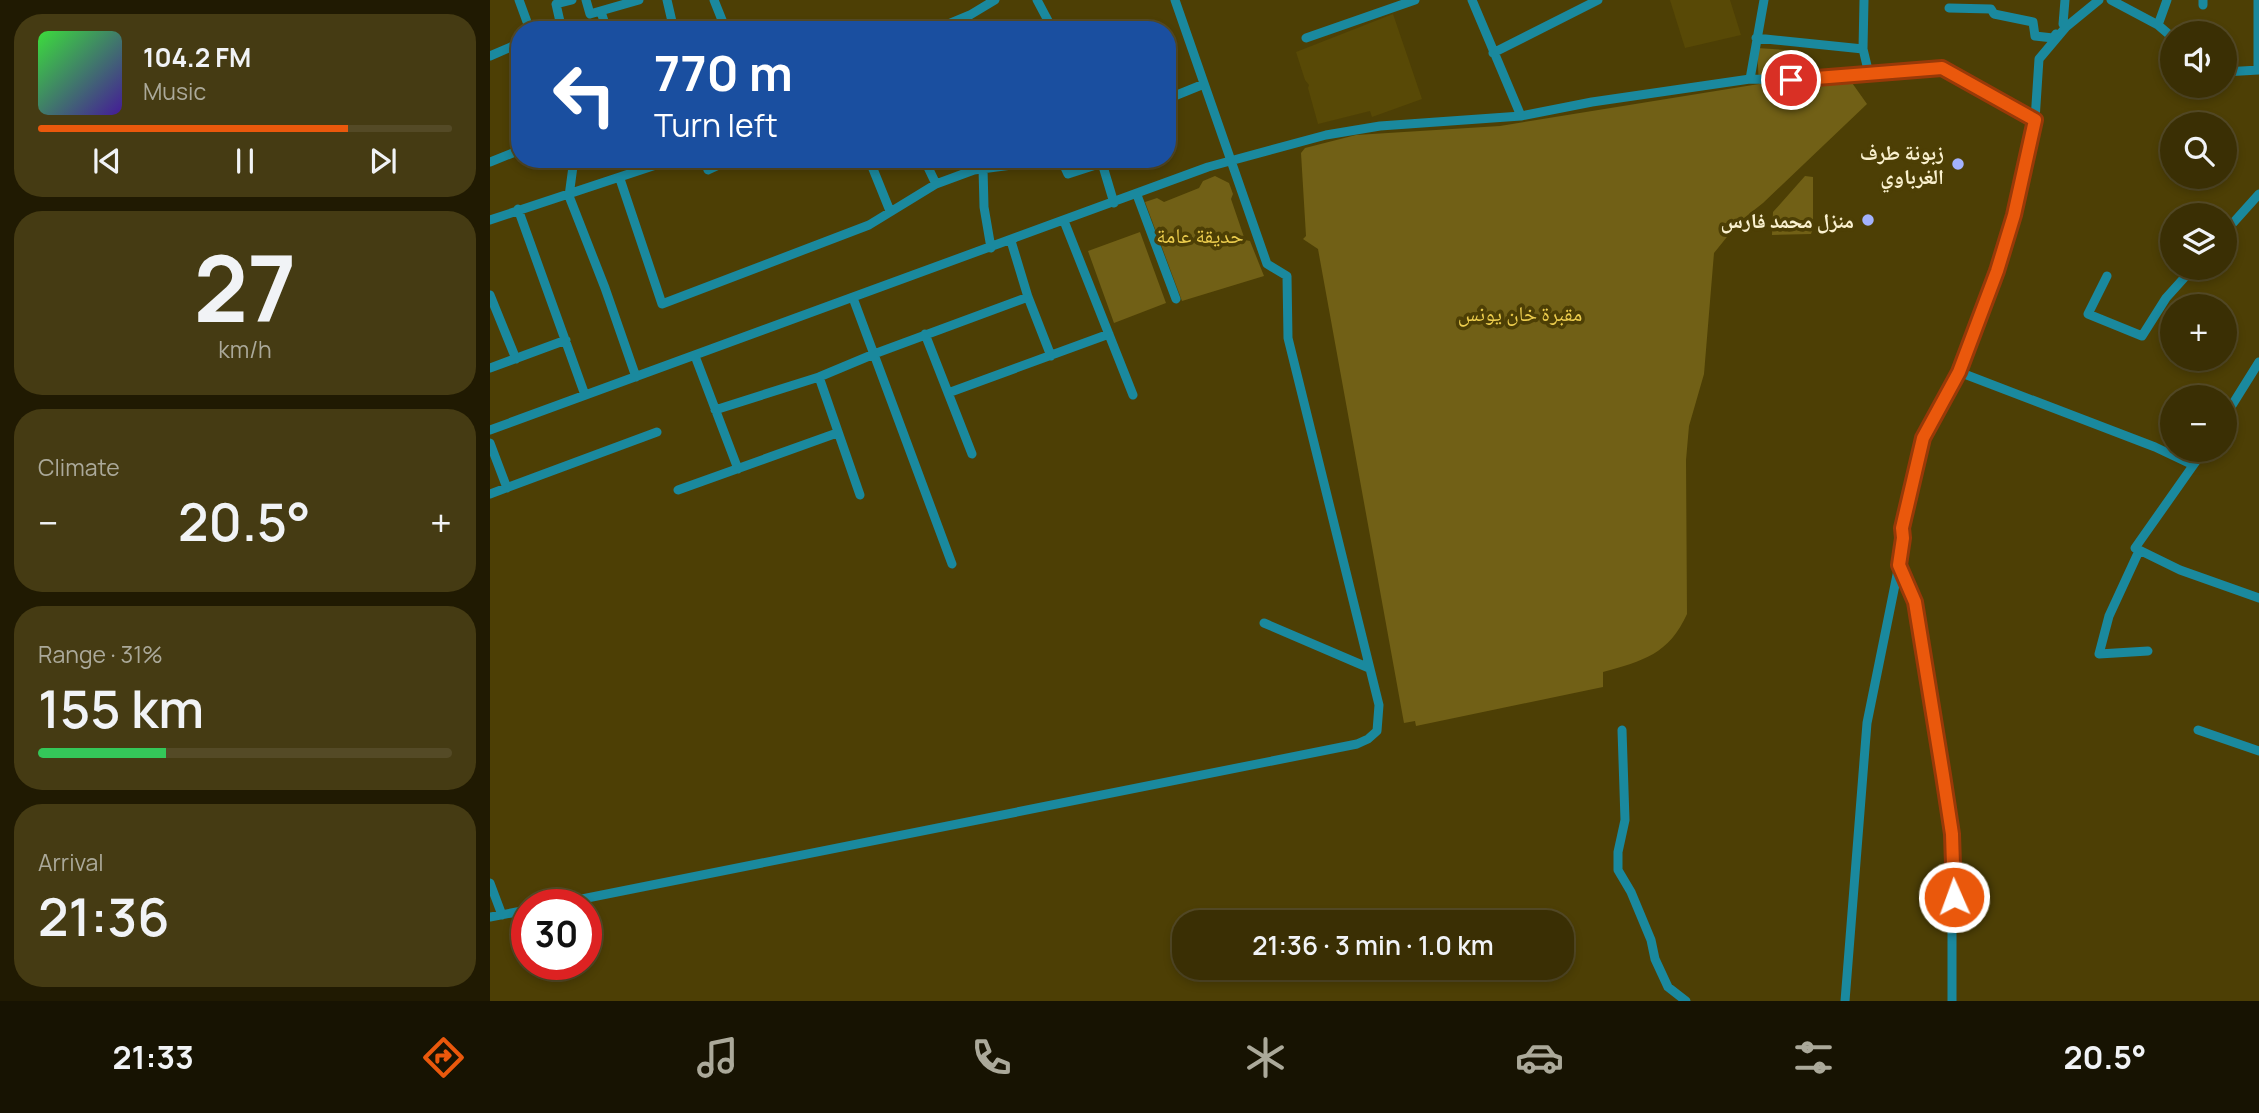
<!DOCTYPE html>
<html lang="en">
<head>
<meta charset="utf-8">
<style>
  :root { --surface:#3a2f04; --page:#453b13; --text:#f1f3f6; --muted:#aba99a; --line:#544a26; --accent:#ea580c }
  body { margin:0; font-family:Manrope,"Noto Naskh Arabic",sans-serif; background:var(--page); color:var(--text); height:100vh; display:flex; flex-direction:column; font-size:26px; white-space:nowrap }
  * { box-sizing:border-box; margin:0 }
  p { font-size:23px; color:var(--muted) }
  .icon { flex:none; width:38px; height:38px; fill:none; stroke:currentColor; stroke-width:2; stroke-linecap:round; stroke-linejoin:round }
  .map { position:relative; flex:1; overflow:hidden }
  .side { display:flex; flex-direction:column; gap:14px; padding:14px; background:#201a02; width:490px }
  .side>* { flex:none }
  .hud { position:absolute; left:21px; top:21px; width:665px; height:147px; border-radius:28px; box-shadow:0 4px 10px #0003,0 0 0 2px var(--line); background:#1a4fa0; color:#fff; overflow:hidden }
  .buttons { position:absolute; left:1670px; top:21px; display:grid; gap:14px }
  .buttons a { display:grid; place-items:center; width:77px; height:77px; border-radius:50%; background:var(--surface); box-shadow:0 4px 10px #0003,0 0 0 2px var(--line); font-size:35px }
  .speed { position:absolute; left:21px; top:889px; display:flex; gap:14px; font-size:35px; font-weight:700; text-align:center }
  .speed>* { display:grid; place-content:center; width:91px; height:91px; border-radius:50%; background:var(--surface); box-shadow:0 4px 10px #0003,0 0 0 2px var(--line); line-height:1 }
  .speed .limit { border:10px solid #d22; background:#fff; color:#111 }
  .pin { position:absolute; display:grid; place-items:center; width:60px; height:60px; color:#fff; margin:-30px; border:4px solid #fff; border-radius:50%; box-shadow:0 2px 7px #0007 }
  .me { position:absolute; width:77px; margin:-38px; rotate:358deg; stroke-linejoin:round; filter:drop-shadow(0 0 5px #0008) }
  .turn { display:flex; align-items:center; gap:24px; height:147px; padding:0 28px; font-size:32px }
  .turn .icon { width:91px; height:91px; stroke-width:2.5 }
  .turn b { display:block; font-size:49px; line-height:60px }
  .big { font-size:52px; font-weight:600; line-height:1.1 }
  .side .card { flex:1; display:flex; flex-direction:column; justify-content:center; gap:10px; min-width:0; padding:0 24px; border-radius:28px; background:var(--page) }
  .side .dial { align-items:center; gap:0 }
  .dial b { font-size:91px; line-height:1 }
  .song { display:flex; align-items:center; gap:21px }
  .cover { width:84px; height:84px; border-radius:10px; background:linear-gradient(135deg,hsl(120 70% 55%),hsl(260 70% 35%)) }
  .played { height:7px; border-radius:4px; background:linear-gradient(90deg,var(--accent) 75%,var(--line) 75%) }
  .keys { display:flex; justify-content:space-around; direction:ltr }
  .heat { display:flex; justify-content:space-between; align-items:center; font-size:38px; direction:ltr }
  .charge { height:10px; border-radius:5px; background:linear-gradient(90deg,#34c759 31%,var(--line) 0) }
  .trip { position:absolute; left:682px; top:910px; width:402px; height:70px; border-radius:28px; background:var(--surface); box-shadow:0 4px 10px #0003,0 0 0 2px var(--line); font-weight:600; line-height:70px; text-align:center }
  .dock { display:flex; height:112px; justify-content:space-around; align-items:center; background:#171302; color:var(--muted) }
  .dock .icon { width:49px; height:49px }
  .dock .current { color:var(--accent) }
  .dock b { font-size:32px; color:var(--text) }
  main { display:flex; flex:1; min-height:0 }
  .map>svg:first-child { display:block }
  .built { fill:#584906 }
  .green { fill:#716016 }
  .lines { fill:none; stroke-linecap:round; stroke-linejoin:round }
  .minor { stroke:#1a899e; stroke-width:9 }
  .route-casing { stroke:#983908; stroke-width:18 }
  .route { stroke:#ea580c; stroke-width:12 }
  .poi-dot { fill:#a3b2fd; stroke:#4d3f05; stroke-width:2.5 }
  .labels { text-anchor:middle; dominant-baseline:central; stroke-width:7; stroke-linejoin:round; paint-order:stroke }
  .poi-label { font-size:21px; font-weight:bold; fill:#faf1cf; stroke:#4d3f05; text-anchor:end }
  .park-label { font-size:21px; fill:#eece4e; stroke:#4d3f05 }
</style>
</head>
<body>
<main>
<section class="side">
<div class="card">
<div class="song"><i class="cover"></i><div><b>104.2 FM</b><p>Music</p></div></div>
<div class="played"></div>
<div class="keys"><svg class="icon" aria-label="previous" viewBox="0 0 24 24"><path d="M18 5L8 12l10 7zM5 5v14"/></svg><svg class="icon" aria-label="pause" viewBox="0 0 24 24"><path d="M8 5v14M16 5v14"/></svg><svg class="icon" aria-label="next" viewBox="0 0 24 24"><path d="M6 5l10 7-10 7zM19 5v14"/></svg></div>
</div>
<div class="card dial"><b>27</b><p>km/h</p></div>
<div class="card"><p>Climate</p>
<div class="heat"><a>−</a><b class="big">20.5°</b><a>+</a></div>
</div>
<div class="card"><p>Range · 31%</p><b class="big">155 km</b><div class="charge"></div></div>
<div class="card"><p>Arrival</p><b class="big">21:36</b></div>
</section>
<div class="map">
<svg width="1769" height="1001" viewBox="0 0 1769 1001">
  <rect width="100%" height="100%" fill="#4d3f05"/>
  <!-- built -->
  <path class="built" d="M1180,0H1240L1251,35L1195,48Z
    M903,14L932,99L882,117L880,111L828,124L818,88L819,85L815,80L806,52Z"/>
  <!-- green -->
  <path class="green" d="M1267,48L1311,51L1322,83L1360,80L1377,104L1273,203L1249,222L1224,253L1214,374L1199,426L1196,460L1197,614C1179,654 1153,661 1113,672V687L926,726L925,721L914,723L828,249L813,239L816,236L811,153L815,148L866,135L1010,126L1269,84Z
    M725,176L739,183L743,194L741,199L755,240L760,241L774,276L692,301L655,202L667,198L674,202L709,188L713,181Z
    M1315,176L1323,177V228L1321,234L1282,235L1283,212Z
    M650,232L676,303L624,323L598,251Z"/>
  <g class="lines">
    <!-- minor -->
    <path class="minor" d="M29,0L40,30
      M96,0L100,14L149,0
      M177,0L184,30
      M224,0L236,30
      M547,0L563,30
      M982,0L1031,116
      M1374,0L1373,49L1379,74
      M1575,0L1573,24L1576,27
      M1621,0L1668,25L1682,37
      M1713,5V0
      M1459,8L1501,9L1504,14L1543,22L1545,36L1563,38L1566,34
      M111,12L117,30
      M1668,25L1677,0
      M61,30L71,26L66,4L82,0
      M152,30L154,29
      M444,30L480,15L505,0
      M816,38L925,0
      M1266,38L1373,49
      M1003,53L1108,0
      M0,56L30,43
      M1768,70V0
      M1734,72L1769,70
      M1260,79L1274,0
      M677,99L714,84
      M84,159L79,196L115,288L146,377
      M214,159L218,170L242,159
      M379,159L400,211
      M434,159L446,184
      M499,159L493,168L494,207L501,248
      M571,159L578,174L612,163L611,159
      M0,162L30,150
      M612,163L624,203
      M130,179L172,304L379,225L446,184L484,170L569,159
      M647,195L686,299
      M28,209L95,395
      M0,220L184,159
      M574,221L643,395
      M1734,233L1769,194
      M521,241L538,297L561,356
      M1617,276L1598,314L1652,336L1676,298L1703,268
      M0,295L26,359
      M363,298L462,564
      M435,334L482,454
      M205,356L248,469
      M0,368L76,340
      M1469,372L1665,447L1703,465
      M329,377L370,495
      M458,393L619,334
      M225,410L329,377L384,354L538,297
      M1734,418L1769,362
      M0,430L718,167L836,135L890,126L1031,116L1102,102L1260,79L1301,80L1452,68L1457,69L1545,120
      M0,443L17,488
      M1714,450L1645,548L1690,570L1769,598
      M188,490L347,433
      M0,494L167,432
      M1649,551L1619,616L1609,654L1658,651
      M1409,565L1425,602L1462,833V1001
      M774,623L879,668
      M1132,730L1135,820L1128,852V870L1141,892L1161,940L1165,959L1178,987L1196,1001
      M1708,730L1769,751
      M0,883L12,915
      M62,905L867,744L878,739L887,731L889,705L798,338L797,276L777,264L685,0
      M0,917L37,910
      M1355,1001L1377,723L1409,565L1413,538L1411,529L1433,438L1469,372L1507,271L1524,215L1545,120L1549,59L1576,27L1609,0"/>
  </g>
  <g class="lines">
    <defs>
      <path id="route" d="M1301,80L1452,68L1545,120L1524,215L1507,271L1469,372L1433,438L1412,528L1413,538L1409,565L1425,602L1453,775L1462,834L1464,897"/>
    </defs>
    <!-- route casing -->
    <use href="#route" class="route-casing"/>
    <!-- route -->
    <use href="#route" class="route"/>
  </g>
  <!-- markers -->
  <g class="poi-dot">
    <circle cx="1468" cy="164" r="7"/>
    <circle cx="1378" cy="220" r="7"/>
  </g>
  <g class="labels">
    <!-- poi labels -->
    <g class="poi-label">
      <text x="1454" y="152">زبونة طرف<tspan x="1454" dy="24">الغرباوي</tspan></text>
      <text x="1364" y="220">منزل محمد فارس</text>
    </g>
    <!-- park labels -->
    <g class="park-label">
      <text x="710" y="235">حديقة عامة</text>
      <text x="1030" y="313">مقبرة خان يونس</text>
    </g>
  </g>
</svg>
<div class="buttons">
<a><svg class="icon" aria-label="sound" viewBox="0 0 24 24"><path d="M4 9h4l5-4v14l-5-4H4zM17 9q2 3 0 6"/></svg></a>
<a><svg class="icon" aria-label="search" viewBox="0 0 24 24"><circle cx="10" cy="10" r="6"/><path d="M15 15l6 6"/></svg></a>
<a><svg class="icon" aria-label="layers" viewBox="0 0 24 24"><path d="M12 4l9 5-9 5-9-5zM3 14l9 5 9-5"/></svg></a>
<a>+</a>
<a>−</a>
</div>
<div class="speed"><div class="limit">30</div></div>
<div class="pin" style="left:1301px;top:80px;background:#d93025"><svg class="icon" aria-label="arrive" viewBox="0 0 24 24"><path d="M6 21V4h12l-3 4 3 4H6"/></svg></div>
<svg class="me" style="left:1464px;top:897px" viewBox="-20 -20 40 40"><circle r="17" fill="#ea580c" stroke="#fff" stroke-width="3"/><path d="M0-11L8 9 0 5-8 9z" fill="#fff"/></svg>
<div class="trip">21:36 · 3 min · 1.0 km</div>
<div class="hud">
<div class="turn"><svg class="icon" aria-label="left" viewBox="0 0 24 24"><path d="M17 20v-9H6M10 6l-5 5 5 5"/></svg><div><b>770 m</b>Turn left</div></div>
</div>
</div>
</main>
<nav class="dock">
<b>21:33</b>
<svg class="icon current" aria-label="directions" viewBox="0 0 24 24"><path d="M12 3l9 9-9 9-9-9zM9 14v-3h6M13 9l2 2-2 2"/></svg>
<svg class="icon" aria-label="music" viewBox="0 0 24 24"><path d="M9 18V5l10-2v13"/><circle cx="6" cy="18" r="3"/><circle cx="16" cy="16" r="3"/></svg>
<svg class="icon" aria-label="phone" viewBox="0 0 24 24"><path d="M5 4h4l2 5-3 2q2 4 5 5l2-3 5 2v4C11 20 4 13 5 4z"/></svg>
<svg class="icon" aria-label="climate" viewBox="0 0 24 24"><path d="M12 3v18M4 7l16 10M4 17L20 7"/></svg>
<svg class="icon" aria-label="car" viewBox="0 0 24 24"><path d="M5 17H2v-5l4-1 3-4h7l3 4 3 1v5h-3M9 17h6M6 11h13"/><circle cx="7" cy="17" r="2"/><circle cx="17" cy="17" r="2"/></svg>
<svg class="icon" aria-label="filters" viewBox="0 0 24 24"><path d="M4 7h16M4 17h16"/><circle cx="9" cy="7" r="2"/><circle cx="15" cy="17" r="2"/></svg>
<b>20.5°</b>
</nav>
</body>
</html>
